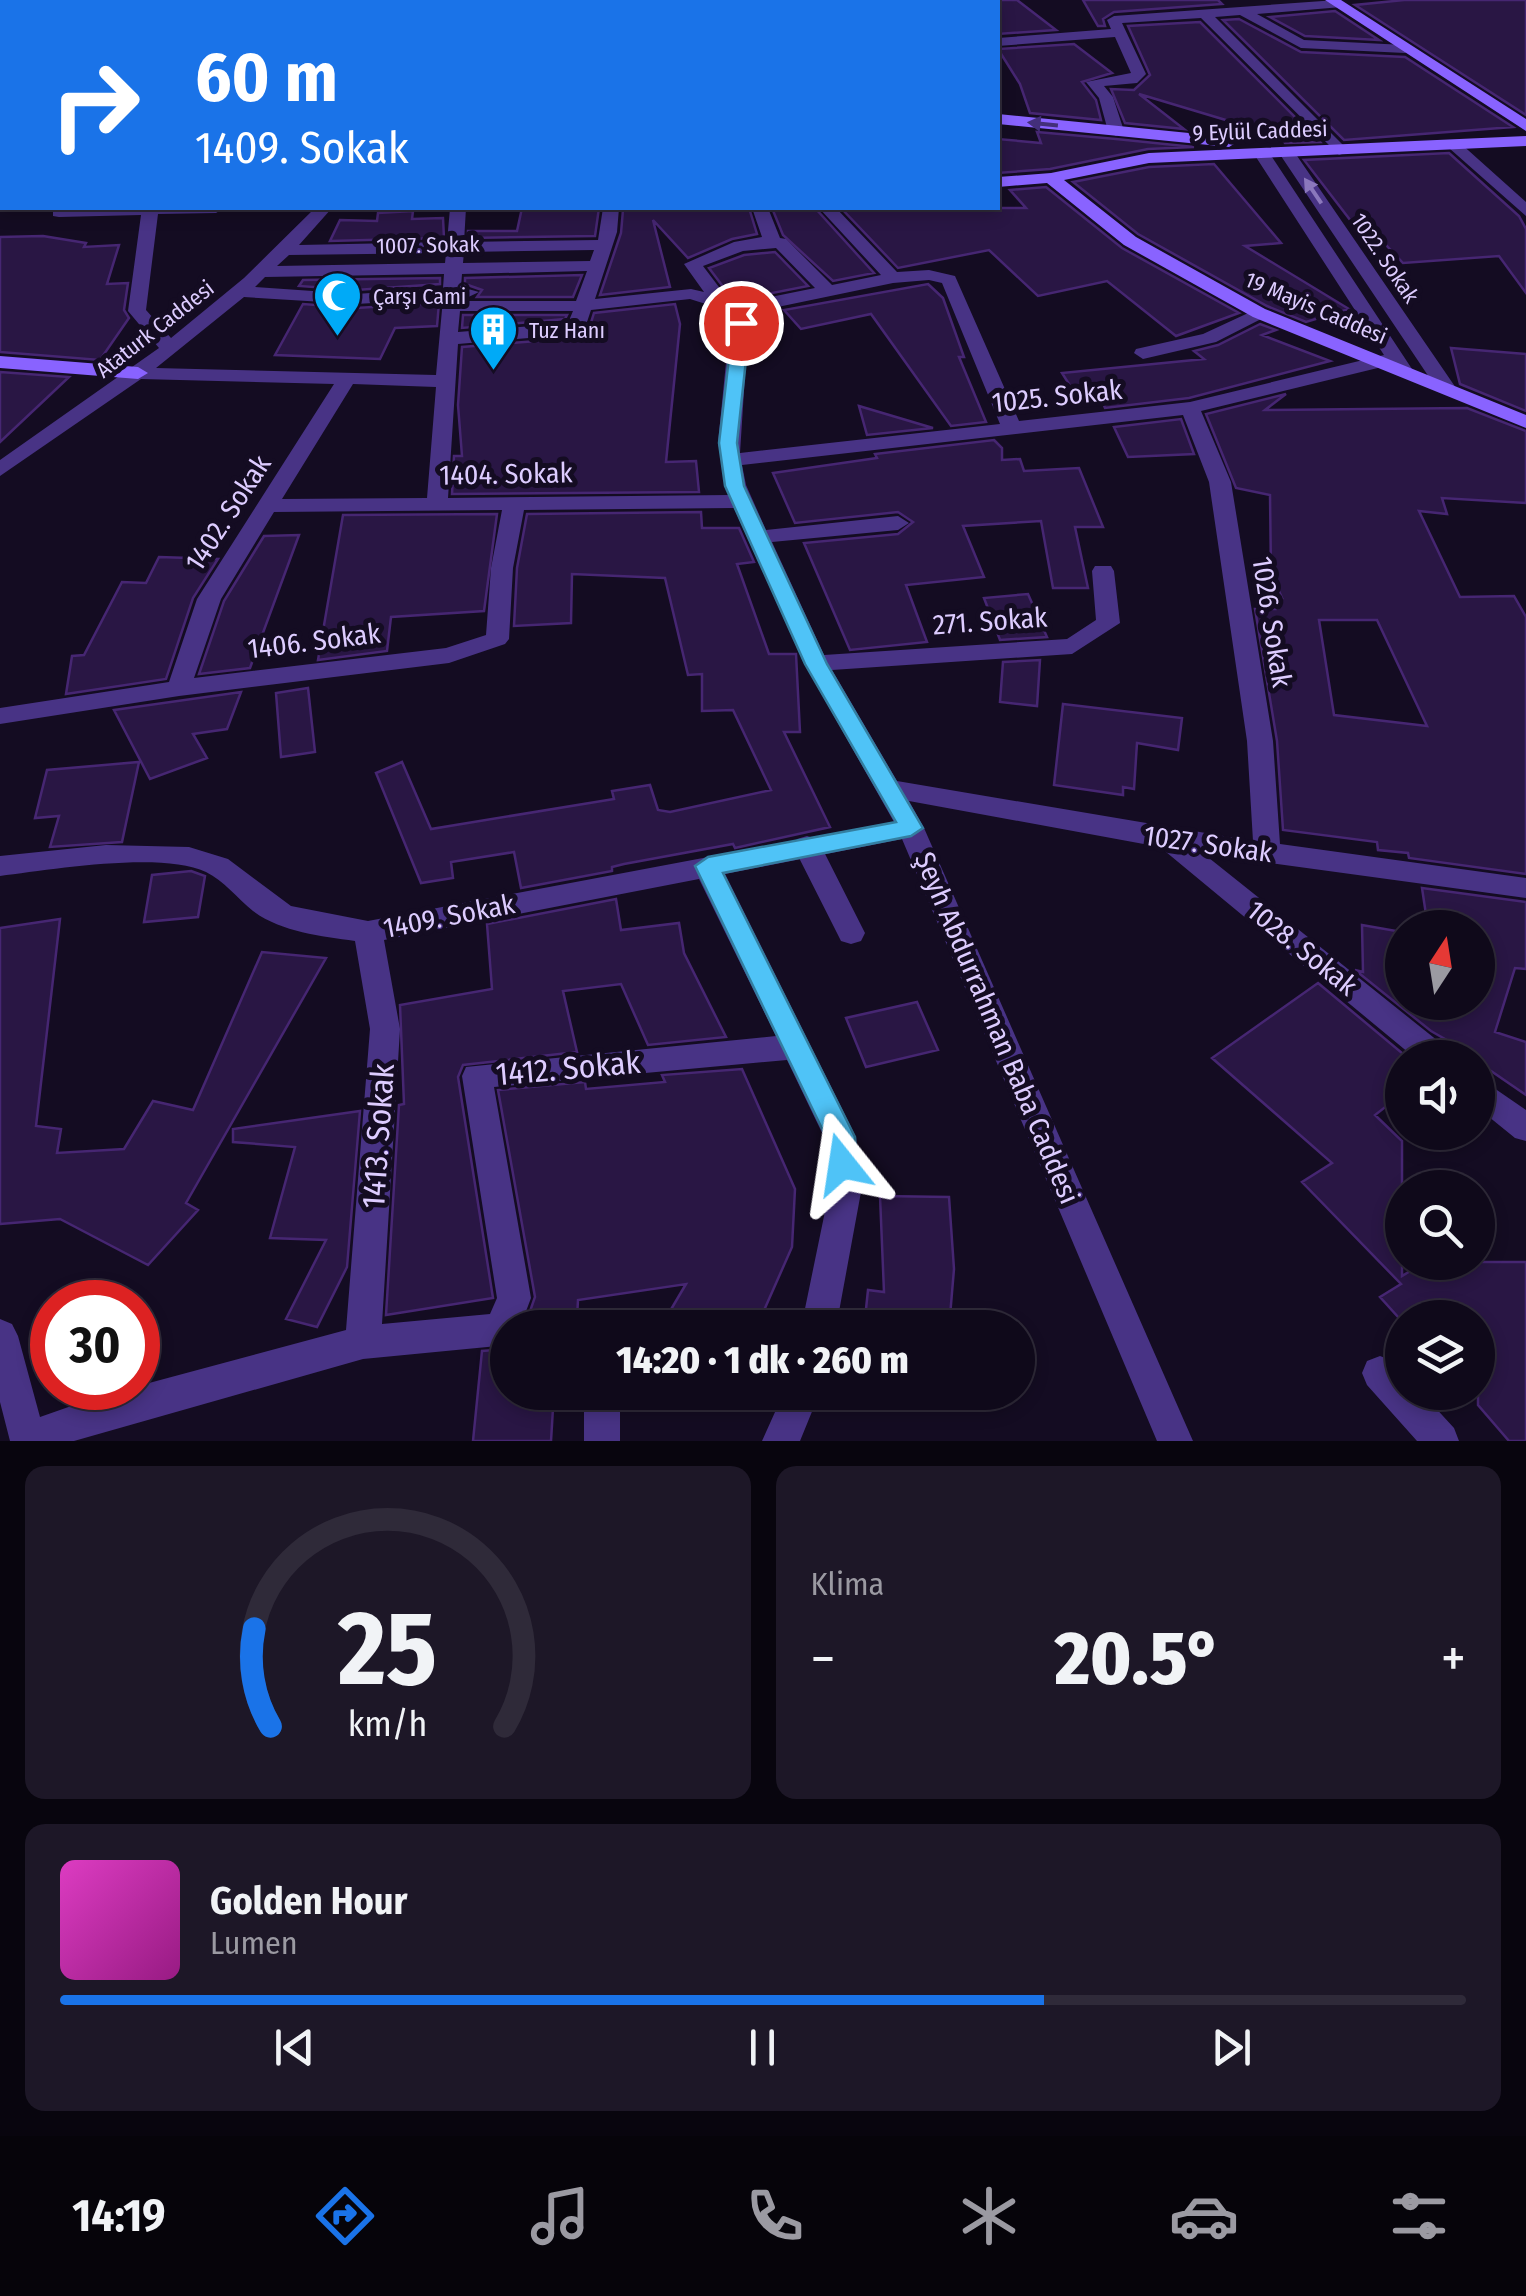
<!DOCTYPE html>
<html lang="tr">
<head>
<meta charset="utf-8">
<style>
  :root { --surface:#0f091a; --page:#1d1727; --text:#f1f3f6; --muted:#9b9aa2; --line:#2f2a39; --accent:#1a73e8 }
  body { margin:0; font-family:"Fira Sans Condensed",sans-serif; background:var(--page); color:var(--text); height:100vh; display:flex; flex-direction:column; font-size:38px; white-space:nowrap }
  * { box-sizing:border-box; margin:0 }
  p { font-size:32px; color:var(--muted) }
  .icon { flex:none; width:55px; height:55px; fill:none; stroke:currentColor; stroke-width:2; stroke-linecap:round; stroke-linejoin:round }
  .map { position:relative; height:1441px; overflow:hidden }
  .side { display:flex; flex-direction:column; gap:25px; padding:25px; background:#08050e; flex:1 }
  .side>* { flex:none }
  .hud { position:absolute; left:0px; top:0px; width:1000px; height:210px; box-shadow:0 5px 15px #0003,0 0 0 2px var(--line); background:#1a73e8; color:#fff; overflow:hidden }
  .needle { width:65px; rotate:12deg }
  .buttons { position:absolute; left:1385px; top:910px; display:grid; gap:20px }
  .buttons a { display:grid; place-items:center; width:110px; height:110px; border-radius:50%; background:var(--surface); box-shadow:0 5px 15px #0003,0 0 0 2px var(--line); font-size:50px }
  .speed { position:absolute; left:30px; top:1280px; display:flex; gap:20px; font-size:50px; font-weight:700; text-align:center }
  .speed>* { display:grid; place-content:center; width:130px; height:130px; border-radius:50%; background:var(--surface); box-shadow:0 5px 15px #0003,0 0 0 2px var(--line); line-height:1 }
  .speed .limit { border:15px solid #d22; background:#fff; color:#111 }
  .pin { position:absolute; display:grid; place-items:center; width:85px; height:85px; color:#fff; margin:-42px; border:5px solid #fff; border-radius:50%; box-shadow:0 2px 10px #0007 }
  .me { position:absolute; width:110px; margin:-55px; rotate:345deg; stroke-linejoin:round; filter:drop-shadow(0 0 8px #0008) }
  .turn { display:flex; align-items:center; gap:35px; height:210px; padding:0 30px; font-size:45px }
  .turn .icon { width:130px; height:130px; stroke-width:2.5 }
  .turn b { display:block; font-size:70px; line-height:85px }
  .big { font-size:75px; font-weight:800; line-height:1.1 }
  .side .tile { flex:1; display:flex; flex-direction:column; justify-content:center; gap:15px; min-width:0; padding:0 35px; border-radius:20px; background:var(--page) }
  .side .dial { align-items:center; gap:0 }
  .dial svg { height:260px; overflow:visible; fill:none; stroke:var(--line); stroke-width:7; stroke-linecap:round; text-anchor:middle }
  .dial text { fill:var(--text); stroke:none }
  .song { display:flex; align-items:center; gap:30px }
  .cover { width:120px; height:120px; border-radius:15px; background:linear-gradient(135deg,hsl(310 70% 55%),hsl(310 70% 35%)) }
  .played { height:10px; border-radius:5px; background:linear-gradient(90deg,var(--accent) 70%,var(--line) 70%) }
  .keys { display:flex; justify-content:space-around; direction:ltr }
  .heat { display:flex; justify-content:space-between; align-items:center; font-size:55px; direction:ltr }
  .side .tiles { flex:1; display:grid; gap:25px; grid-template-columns:1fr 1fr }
  .tile:last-child { grid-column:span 2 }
  .trip { position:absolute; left:490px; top:1310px; width:545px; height:100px; border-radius:50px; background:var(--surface); box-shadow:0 5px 15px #0003,0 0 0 2px var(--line); font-weight:800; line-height:100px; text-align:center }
  .dock { display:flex; height:160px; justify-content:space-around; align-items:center; background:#06040a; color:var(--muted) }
  .dock .icon { width:70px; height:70px }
  .dock .current { color:var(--accent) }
  .dock b { font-size:45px; color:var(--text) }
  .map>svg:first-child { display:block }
  .building { fill:#291644; stroke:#462672; stroke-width:2.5; fill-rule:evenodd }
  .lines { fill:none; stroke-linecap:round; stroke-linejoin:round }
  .lane { fill:#483385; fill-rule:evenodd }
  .street { fill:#483385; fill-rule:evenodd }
  .secondary { fill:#8963ff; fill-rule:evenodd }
  .oneway { fill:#432f7a }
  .oneway2 { fill:#8b78bc }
  .route { fill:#4fc3f7; stroke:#337fa1; stroke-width:2.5 }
  .labels { text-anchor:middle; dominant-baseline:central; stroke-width:10; stroke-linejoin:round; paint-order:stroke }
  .far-street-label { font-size:22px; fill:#dcf; stroke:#140c22 }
  .far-poi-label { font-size:22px; fill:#dcf; stroke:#140c22; text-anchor:start }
  .street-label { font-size:28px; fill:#dcf; stroke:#140c22 }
  .near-street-label { font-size:32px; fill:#dcf; stroke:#140c22 }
</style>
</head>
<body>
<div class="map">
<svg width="1526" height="1441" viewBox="0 0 1526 1441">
  <rect width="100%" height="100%" fill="#140c22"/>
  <!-- building -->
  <path class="building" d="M998,0H1017L1056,30L998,34Z
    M1083,0H1218L1222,4L1114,12L1103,19L1105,26H1098Z
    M1404,0H1526V115L1355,5Z
    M1335,11L1379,40L1305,36L1270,17Z
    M1239,19L1301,52L1405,57L1513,127L1344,140L1223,20Z
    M1200,22L1320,142L1285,143L1279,136L1139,94L1184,129L1125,123L1111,89L1134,90L1150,75L1128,26Z
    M1074,44L1112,73L1082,82L1096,100L1101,120L1030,113L1020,84L998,49Z
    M1037,132L1116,139L1194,147L1148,149L1050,169L998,173V139L1041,143Z
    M1449,153L1519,216L1526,229V293L1499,256L1403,263L1384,243H1371L1364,238L1304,160Z
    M1214,164L1281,243L1245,246L1349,309L1306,322L1267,306L1138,234L1073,182L1149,167Z
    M1046,187L1122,248L1239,313L1176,336L1107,281L1038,296L989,250L898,268L841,208H1026L1010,190Z
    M522,208H599L595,236L468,238V231H517Z
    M642,208H749L757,234L732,239L688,258L653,220L670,287L600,295L621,233L623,210Z
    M772,208H815L874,273L833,281L783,235Z
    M413,211L412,219L443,218L444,238L330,241L340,220L377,221L378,213Z
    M43,236L86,243L84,247L119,245L107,284L128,283L124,310L129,318L100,360L0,352V237Z
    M775,252L808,286L741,299L730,296L709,268L744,255Z
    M582,275L573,297H477L482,290L465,284V278Z
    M440,278V284L356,290L299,286L303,280Z
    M928,284L943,298L964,357H959L986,422L951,426L871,314L801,329L784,310Z
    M439,303L437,326L395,328L380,359L275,355L303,304L356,308Z
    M675,304L680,324L666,462L696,461L699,492L452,494L454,456H462L458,405L462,347L576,338L589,329L594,313Z
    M463,315H567L565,319L462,328Z
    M1260,324L1276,330L1262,335L1330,361L1189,398L1105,408L1102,401L1081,403L1062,373L1204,359L1194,351L1218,345Z
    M1451,348L1526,354V411L1460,384Z
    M0,372L69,377L0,442Z
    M1286,394L1265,410L1467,408L1526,431V503L1442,498L1447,514L1419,511L1460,597L1514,596L1526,617V874L1409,858L1408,853L1378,850L1377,842L1283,830L1277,741L1255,609H1275L1271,598H1282L1271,573L1270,495L1236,488L1206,414ZM1319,620H1377L1427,726L1334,715Z
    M859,406L933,428L867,435Z
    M1181,419L1194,454L1128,457L1114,427Z
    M994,440L1002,448V460L1020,459L1024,471L1079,468L1103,527H1075L1088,588H1053L1041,521L963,526L984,577L906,585L927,642L850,650L804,543L898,534L913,522L898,512L795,523L773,473L877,458L875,454Z
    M701,512L702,528H739L754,562L737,564L769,654H796L800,732H784L830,827L735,848L733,844L624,864L612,867V871L521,888L514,852L451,862L453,878L421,883L376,773L402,762L431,829L614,799L612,791L650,785L658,810L670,812L771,790L733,710L702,711V674L688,675L665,578L572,574L571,623L514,626L517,568L527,514Z
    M497,514L484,611L391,617L387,651L318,660L343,515Z
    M299,535L250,668L199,674L224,601L264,536Z
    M159,557L218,559L193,598L166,679L66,694L72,656L84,655L122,582L146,583Z
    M1028,594L1047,637L1000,640L984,598Z
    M1040,660L1037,706L1000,702L1003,662Z
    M308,688L315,752L281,757L276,693Z
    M241,692L227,729L193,734L207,758L150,779L114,710Z
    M1063,704L1182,718L1178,750L1137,743L1134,789L1123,787V795L1054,785Z
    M139,762L122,842L50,847L59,816L35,818L47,770Z
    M191,871L205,876L198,917L144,922L152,875Z
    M1422,888L1526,902V969L1515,968L1495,1032L1526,1042V1095L1478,1062V1058L1431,1031L1355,970L1363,972L1362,925L1402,932V1002H1478V928H1428Z
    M616,899L621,930L679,923L684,953L726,1037L648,1045L621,984L563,991L577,1052L463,1065L458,1077L493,1298L386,1315L399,1105L404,1104L400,1005L492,989L487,924Z
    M60,919L36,1126L61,1129L57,1153L124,1149L153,1101L193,1110L262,952L326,958L186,1203L198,1210L148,1265L60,1219L0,1224V928Z
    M1318,983L1402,1053V1094L1375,1115L1402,1141V1276L1425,1262H1526V1441H1509L1478,1405V1318H1399L1380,1297L1401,1284L1302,1182L1332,1163L1212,1058Z
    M917,1002L938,1050L866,1067L846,1018Z
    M742,1069L795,1189L792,1247L758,1324L733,1314L725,1328H660L686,1284L578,1300L577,1318L527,1320L535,1297L498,1090L585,1082L586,1089L665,1082L662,1075Z
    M360,1111L347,1267L317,1327L286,1319L326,1240L270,1238L295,1147L233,1142V1129Z
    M880,1196L949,1197L954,1269L949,1328H864L868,1290L884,1292Z
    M508,1349V1392H554L551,1441H473L482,1351Z"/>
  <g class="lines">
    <!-- lane -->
    <path class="lane" d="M807,836L817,839L821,846L865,933L861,941L851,944L841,941L837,933L793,846L797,839Z
      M1380,1356L1393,1361L1402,1372V1392H1421L1454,1428L1459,1441H1417L1367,1385L1362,1373L1367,1361Z"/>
    <!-- street -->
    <path class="street" d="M551,0H572L574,2H553Z
      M746,0H762L764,2H748Z
      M1337,0L1342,1V7L1257,14L1304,40L1405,45L1412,49L1405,53L1301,48L1240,15L1215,17L1345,147V153L1339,155L1201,18L1122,23L1146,74L1137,83L1104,86L1113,97L1124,131L1116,136L1108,131L1099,98L1086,82L1131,73L1115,37L998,46V38L1111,29L1107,20L1114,16Z
      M0,57H2V66H0Z
      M1449,142H1459L1526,202V216L1449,148Z
      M1262,149L1270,154L1412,369L1402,375L1390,365L1201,411L1231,482L1273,741L1280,844L1526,878V898L1204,854L1448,1049L1452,1058H1415L1160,847L909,801L924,828L1193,1441H1157L902,839L725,874L856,1137L861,1192L836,1328H801L829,1192L824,1137L787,1060L494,1087L531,1298L522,1322L525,1328H508V1345L363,1359L74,1441H10L0,1402V1319L12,1324L18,1336L40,1417L97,1397L346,1330L370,1029L355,941C321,936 281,932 253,911C237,898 224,881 206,872C161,851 50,870 0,876V856L106,845L189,847L228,859L291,906L368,921L894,822L804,663L734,508L524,510L513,568L509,639L505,644L449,663L179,696L0,724V708L169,682L197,599L334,384L141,379L0,476V460L159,348L128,311L141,215L59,217L53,216V208H224L216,213L158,214L146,310L171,338L244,278L315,208H332L299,245L447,242L450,208H466L464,242L598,240L603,208H619L617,232L595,299L691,289L704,292L684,264L734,242L762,237L752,208H768L780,238L786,239L832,285L881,275L819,208H836L897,272L929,270L955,276L1019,421L1190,402L1384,355L1254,154ZM776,248L815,288L741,303L728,299L703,266L743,251ZM594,250L590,261L463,263L464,252ZM446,253L445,263L277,266L289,255ZM587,271L576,301H460L479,292L461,287L462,274ZM444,274L443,288L356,294L255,287L265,277ZM929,280L942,283L1000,424L740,453L749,313L893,283ZM244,297L356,304L443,299L436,375L156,368ZM690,299L731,312L718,443L729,495L448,498L458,344L576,334L585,328L591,310ZM460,311H573L568,323L458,332ZM353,384L436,387L427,498L282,499ZM1183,415L1209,482L1247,741L1253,841L897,781L832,670L1072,654L1120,623L1114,571L1111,566H1095L1092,571L1096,620L1067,639L824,655L772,542L898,530L909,523L898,516L766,530L746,485L742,465ZM502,510L491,568L486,635L446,648L194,678L221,599L274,512ZM699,879L776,1036L466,1067L462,1076L497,1298L490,1314L382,1324L400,1029L384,940Z
      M1281,150H1293L1456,388L1453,392H1439L1279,153Z
      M2,186V199L0,200V187Z
      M1259,308L1265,309V317L1216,342L1143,359L1134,353L1136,349L1203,334Z
      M1478,1077L1526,1110V1141L1515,1138L1478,1108Z
      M584,1392H620V1441H584Z
      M784,1392H820L800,1441H762Z"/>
    <!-- secondary -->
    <path class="secondary" d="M13,0H46L48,2H15Z
      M854,0H868L869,2H856Z
      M1325,0H1341L1526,119V131Z
      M998,114L1229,137L1237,142L1229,147L998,124Z
      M1526,136V146L1149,163L1064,180L1136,237L1265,309L1526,415V428L1253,317L1124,245L1047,183L998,187V177L1051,173L1149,153Z
      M0,356L138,367L148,373L138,379L0,368Z"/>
  </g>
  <!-- one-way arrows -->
  <defs><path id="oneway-solid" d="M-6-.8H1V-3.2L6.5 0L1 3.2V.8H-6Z" transform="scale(2.5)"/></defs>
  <use class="oneway" href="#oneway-solid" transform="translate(1043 124) rotate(-174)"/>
  <use class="oneway2" href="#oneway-solid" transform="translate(1313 191) rotate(-124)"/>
  <!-- route -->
  <path class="route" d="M741,318L750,323L737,443L744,486L827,664L923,828L911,836L723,873L855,1137L857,1164L853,1173L842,1177L832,1173L826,1137L695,866L708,857L896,822L805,664L725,486L719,443L733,323Z"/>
  <!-- icons -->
  <defs>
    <symbol id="mosque-pin" viewBox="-11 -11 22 30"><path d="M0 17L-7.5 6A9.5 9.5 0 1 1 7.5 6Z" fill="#00aaf7" stroke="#140c22"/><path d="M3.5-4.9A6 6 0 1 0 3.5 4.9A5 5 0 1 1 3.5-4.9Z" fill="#fff"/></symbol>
    <symbol id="building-pin" viewBox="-11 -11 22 30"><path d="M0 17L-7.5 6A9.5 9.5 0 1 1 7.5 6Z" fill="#00aaf7" stroke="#140c22"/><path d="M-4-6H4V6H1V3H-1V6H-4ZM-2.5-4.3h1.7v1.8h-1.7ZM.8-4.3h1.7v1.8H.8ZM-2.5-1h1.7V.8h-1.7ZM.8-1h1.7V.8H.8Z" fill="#fff"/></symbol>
  </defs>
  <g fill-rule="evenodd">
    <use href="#mosque-pin" x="310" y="268" width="55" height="75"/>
    <use href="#building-pin" x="466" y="302" width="55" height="75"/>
  </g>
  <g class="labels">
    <!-- far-street labels -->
    <g class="far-street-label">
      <text transform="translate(1260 131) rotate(-2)">9 Eylül Caddesi</text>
      <text transform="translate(428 245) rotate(-1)">1007. Sokak</text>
      <text transform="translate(1385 258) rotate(56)">1022. Sokak</text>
      <text transform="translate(1316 308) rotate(23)">19 Mayis Caddesi</text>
      <text transform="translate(155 329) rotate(-38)">Ataturk Caddesi</text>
    </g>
    <!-- far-poi labels -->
    <g class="far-poi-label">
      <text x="373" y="296">Çarşı Cami</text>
      <text x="529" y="330">Tuz Hanı</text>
    </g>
    <!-- street labels -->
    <g class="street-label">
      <text transform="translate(1057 396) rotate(-6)">1025. Sokak</text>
      <text transform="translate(506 474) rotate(-1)">1404. Sokak</text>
      <text transform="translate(228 513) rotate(-57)">1402. Sokak</text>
      <text transform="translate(990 621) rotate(-4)">271. Sokak</text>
      <text transform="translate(1272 622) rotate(81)">1026. Sokak</text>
      <text transform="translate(314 641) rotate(-7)">1406. Sokak</text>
      <text transform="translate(1208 844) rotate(8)">1027. Sokak</text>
      <text transform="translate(449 916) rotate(-11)">1409. Sokak</text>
      <text transform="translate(1302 948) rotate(39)">1028. Sokak</text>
      <text transform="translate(997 1028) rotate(67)">Şeyh Abdurrahman Baba Caddesi</text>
    </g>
    <!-- near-street labels -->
    <g class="near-street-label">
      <text transform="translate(568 1068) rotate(-5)">1412. Sokak</text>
      <text transform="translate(378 1136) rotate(-86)">1413. Sokak</text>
    </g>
  </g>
</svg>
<div class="buttons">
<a><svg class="needle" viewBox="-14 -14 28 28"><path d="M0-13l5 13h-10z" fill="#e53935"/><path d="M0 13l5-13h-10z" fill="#9b9aa2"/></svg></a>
<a><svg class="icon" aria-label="sound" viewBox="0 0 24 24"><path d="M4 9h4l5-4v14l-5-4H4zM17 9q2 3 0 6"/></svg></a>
<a><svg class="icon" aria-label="search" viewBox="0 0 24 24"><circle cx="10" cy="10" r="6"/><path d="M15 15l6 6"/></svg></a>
<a><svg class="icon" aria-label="layers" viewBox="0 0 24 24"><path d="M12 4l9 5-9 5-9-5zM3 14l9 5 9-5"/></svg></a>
</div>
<div class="speed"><div class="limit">30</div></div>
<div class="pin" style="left:741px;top:323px;background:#d93025"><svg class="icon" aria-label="arrive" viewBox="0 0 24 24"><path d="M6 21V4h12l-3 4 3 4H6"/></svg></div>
<svg class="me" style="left:842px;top:1164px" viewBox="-20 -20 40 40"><path d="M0-17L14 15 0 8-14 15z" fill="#4fc3f7" stroke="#fff" stroke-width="4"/></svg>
<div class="trip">14:20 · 1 dk · 260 m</div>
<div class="hud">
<div class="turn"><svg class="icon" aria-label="right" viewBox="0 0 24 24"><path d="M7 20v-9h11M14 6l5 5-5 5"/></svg><div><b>60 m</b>1409. Sokak</div></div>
</div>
</div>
<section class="side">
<div class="tiles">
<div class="tile dial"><svg viewBox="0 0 100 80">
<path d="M14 69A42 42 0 1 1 86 69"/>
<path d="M14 69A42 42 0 0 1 9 39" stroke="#1a73e8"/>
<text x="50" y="56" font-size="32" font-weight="700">25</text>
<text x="50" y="72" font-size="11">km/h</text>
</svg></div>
<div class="tile"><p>Klima</p>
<div class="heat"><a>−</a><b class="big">20.5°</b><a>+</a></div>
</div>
<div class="tile">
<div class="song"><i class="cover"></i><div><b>Golden Hour</b><p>Lumen</p></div></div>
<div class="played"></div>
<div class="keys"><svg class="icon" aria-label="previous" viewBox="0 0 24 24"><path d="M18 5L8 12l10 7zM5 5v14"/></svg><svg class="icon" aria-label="pause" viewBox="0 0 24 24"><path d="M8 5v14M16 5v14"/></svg><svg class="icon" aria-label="next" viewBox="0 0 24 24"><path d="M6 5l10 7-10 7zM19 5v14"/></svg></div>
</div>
</div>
</section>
<nav class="dock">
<b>14:19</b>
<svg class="icon current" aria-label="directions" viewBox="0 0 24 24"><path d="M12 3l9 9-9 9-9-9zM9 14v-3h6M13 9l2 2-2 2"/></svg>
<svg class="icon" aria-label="music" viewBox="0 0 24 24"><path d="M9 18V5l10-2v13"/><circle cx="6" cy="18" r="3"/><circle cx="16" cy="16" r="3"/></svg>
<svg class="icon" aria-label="phone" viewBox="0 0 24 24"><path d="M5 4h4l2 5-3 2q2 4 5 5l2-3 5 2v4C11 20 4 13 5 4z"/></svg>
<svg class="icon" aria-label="climate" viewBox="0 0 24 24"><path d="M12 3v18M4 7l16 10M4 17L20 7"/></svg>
<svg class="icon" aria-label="car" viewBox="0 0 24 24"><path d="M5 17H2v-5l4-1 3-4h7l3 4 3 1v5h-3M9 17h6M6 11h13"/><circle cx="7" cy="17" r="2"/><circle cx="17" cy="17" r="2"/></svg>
<svg class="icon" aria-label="filters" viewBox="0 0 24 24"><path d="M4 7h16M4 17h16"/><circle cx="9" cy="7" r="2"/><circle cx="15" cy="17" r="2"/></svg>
</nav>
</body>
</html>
